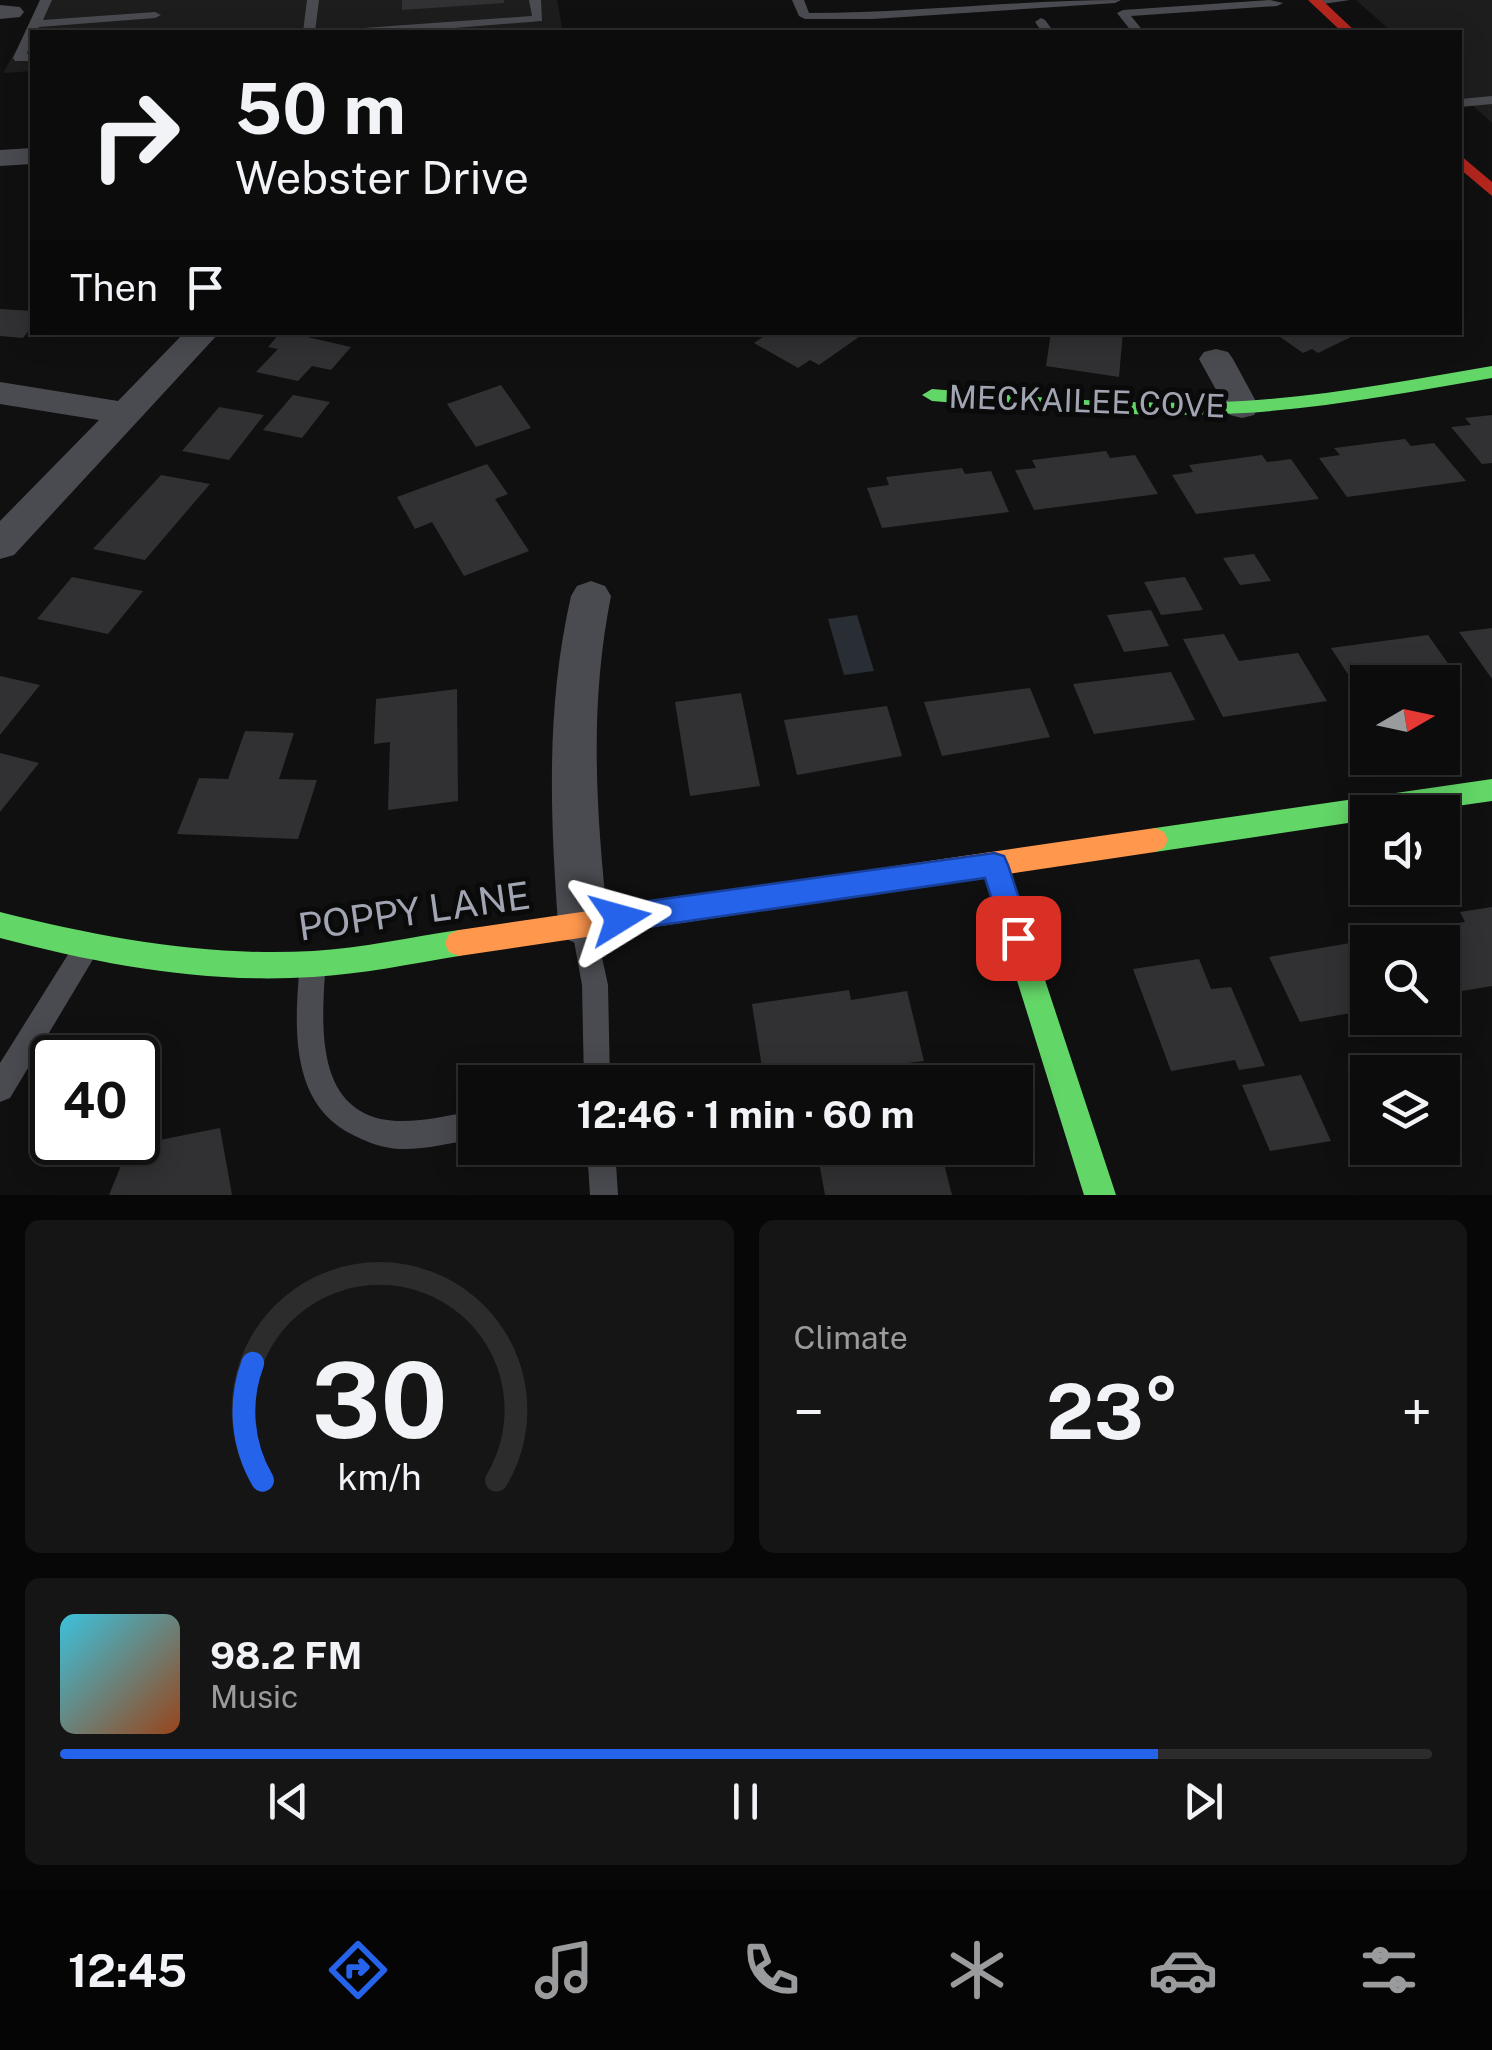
<!DOCTYPE html>
<html lang="en">
<head>
<meta charset="utf-8">
<style>
  :root { --surface:#0c0c0c; --page:#151515; --text:#f1f3f6; --muted:#9a9b9d; --line:#2c2c2d; --accent:#2563eb }
  body { margin:0; font-family:"Public Sans",sans-serif; background:var(--page); color:var(--text); height:100vh; display:flex; flex-direction:column; font-size:38px; white-space:nowrap }
  * { box-sizing:border-box; margin:0 }
  p { font-size:32px; color:var(--muted) }
  .icon { flex:none; width:55px; height:55px; fill:none; stroke:currentColor; stroke-width:2; stroke-linecap:round; stroke-linejoin:round }
  .map { position:relative; height:1195px; overflow:hidden }
  .details { display:flex; flex-direction:column; gap:25px; padding:25px; background:#070707; flex:1 }
  .details>* { flex:none }
  .guide { position:absolute; left:30px; top:30px; width:1432px; height:305px; border-radius:0px; box-shadow:0 5px 25px #0003,0 0 0 2px var(--line); background:#0c0c0c; color:var(--text); overflow:hidden }
  .needle { width:65px; rotate:81deg }
  .tools { position:absolute; left:1350px; top:665px; display:grid; gap:20px }
  .tools a { display:grid; place-items:center; width:110px; height:110px; border-radius:0px; background:var(--surface); box-shadow:0 5px 25px #0003,0 0 0 2px var(--line); font-size:50px }
  .speed { position:absolute; left:30px; top:1035px; display:flex; gap:20px; font-size:50px; font-weight:700; text-align:center }
  .speed>* { display:grid; place-content:center; width:130px; height:130px; border-radius:50%; background:var(--surface); box-shadow:0 5px 25px #0003,0 0 0 2px var(--line); line-height:1 }
  .speed .limit { border:5px solid #111; border-radius:15px; background:#fff; color:#111 }
  .pin { position:absolute; display:grid; place-items:center; width:85px; height:85px; color:#fff; margin:-42px; border-radius:20px; box-shadow:0 5px 15px #0006 }
  .me { position:absolute; width:110px; margin:-55px; rotate:82deg; stroke-linejoin:round; filter:drop-shadow(0 0 8px #0008) }
  .turn { display:flex; align-items:center; gap:35px; height:210px; padding:0 40px; font-size:45px }
  .turn .icon { width:130px; height:130px; stroke-width:2.5 }
  .turn b { display:block; font-size:70px; line-height:85px }
  .then { display:flex; align-items:center; height:95px; padding:0 40px; background:#0003; gap:20px; font-size:38px }
  .big { font-size:75px; font-weight:700; line-height:1.1 }
  .details .card { flex:1; display:flex; flex-direction:column; justify-content:center; gap:15px; min-width:0; padding:0 35px; border-radius:15px; background:var(--page) }
  .details .dial { align-items:center; gap:0 }
  .dial svg { height:260px; overflow:visible; fill:none; stroke:var(--line); stroke-width:7; stroke-linecap:round; text-anchor:middle }
  .dial text { fill:var(--text); stroke:none }
  .song { display:flex; align-items:center; gap:30px }
  .cover { width:120px; height:120px; border-radius:15px; background:linear-gradient(135deg,hsl(190 70% 55%),hsl(20 70% 35%)) }
  .played { height:10px; border-radius:5px; background:linear-gradient(90deg,var(--accent) 80%,var(--line) 80%) }
  .keys { display:flex; justify-content:space-around; direction:ltr }
  .heat { display:flex; justify-content:space-between; align-items:center; font-size:55px; direction:ltr }
  .details .tiles { flex:1; display:grid; gap:25px; grid-template-columns:1fr 1fr }
  .card:last-child { grid-column:span 2 }
  .trip { position:absolute; left:458px; top:1065px; width:575px; height:100px; border-radius:0px; background:var(--surface); box-shadow:0 5px 25px #0003,0 0 0 2px var(--line); font-weight:700; line-height:100px; text-align:center }
  .dock { display:flex; height:160px; justify-content:space-around; align-items:center; background:#050505; color:var(--muted) }
  .dock .icon { width:70px; height:70px }
  .dock .active { color:var(--accent) }
  .dock b { font-size:45px; color:var(--text) }
  .map>svg:first-child { display:block }
  .built { fill:#1d1d1e }
  .water { fill:#282e34 }
  .building { fill:#313133 }
  .lines { fill:none; stroke-linecap:round; stroke-linejoin:round }
  .lane { fill:#4a4b50; fill-rule:evenodd }
  .street { fill:#4a4b50; fill-rule:evenodd }
  .fast { fill:#63d668; fill-rule:evenodd }
  .slow { fill:#ff974d; fill-rule:evenodd }
  .jam { fill:#b3261e; fill-rule:evenodd }
  .route { fill:#2563eb; stroke:#184099; stroke-width:2.5 }
  .labels { text-anchor:middle; dominant-baseline:central; stroke-width:10; stroke-linejoin:round; paint-order:stroke }
  .street-label { font-size:32px; fill:#a1a5b1; stroke:#0a0a0b }
  .near-street-label { font-size:38px; fill:#a1a5b1; stroke:#0a0a0b }
</style>
</head>
<body>
<div class="map">
<svg width="1492" height="1195" viewBox="0 0 1492 1195">
  <rect width="100%" height="100%" fill="#101010"/>
  <!-- built -->
  <path class="built" d="M44,0H557L563,32H32V71L3,73Z
    M1356,0H1492V123L1460,94V32H1392Z"/>
  <!-- water -->
  <path class="water" d="M857,615L874,671L844,675L828,619Z"/>
  <!-- building -->
  <path class="building" d="M402,0H504V3L402,10Z
    M0,309L32,311V326L23,338L0,336Z
    M281,332H285L351,347L331,370L312,366L298,381L256,372L278,349L268,347Z
    M770,332H866L819,365L810,360L798,368L754,343Z
    M1051,332H1123L1119,377L1046,366Z
    M1273,332H1351L1355,335L1318,353L1312,349L1303,353Z
    M501,385L531,428L476,447L447,404Z
    M293,395L330,402L302,438L263,430Z
    M219,407L264,415L229,460L182,451Z
    M1492,415V463L1482,464L1451,427L1471,425L1465,418Z
    M1405,439L1411,446L1434,443L1466,481L1347,497L1319,458L1340,455L1334,448Z
    M1106,451L1110,458L1135,455L1158,494L1034,510L1015,470L1036,468L1032,460Z
    M1262,455L1267,462L1291,459L1319,499L1196,514L1172,475L1193,472L1189,465Z
    M487,464L508,494L495,499L529,551L464,576L432,522L415,529L397,497Z
    M962,468L965,474L991,471L1009,512L882,528L867,488L889,485L886,477Z
    M161,475L210,484L145,560L93,549Z
    M1254,554L1271,581L1240,585L1223,558Z
    M72,577L143,591L108,634L37,619Z
    M1185,577L1203,610L1161,615L1144,582Z
    M1151,610L1169,646L1124,652L1107,615Z
    M1492,628V679L1459,632Z
    M1224,634L1239,661L1298,653L1327,701L1223,717L1183,639Z
    M1428,635L1459,679L1368,682V699H1364L1331,648Z
    M1171,672L1195,720L1094,734L1073,684Z
    M0,676L40,685L0,735Z
    M1030,688L1050,737L942,756L924,702Z
    M457,689L458,801L388,810L390,742L374,744L376,699Z
    M741,693L760,786L690,796L675,702Z
    M887,706L902,756L797,775L784,720Z
    M245,731L294,733L279,779L317,780L298,839L177,834L199,778L228,779Z
    M0,753L39,763L0,812Z
    M1492,907V986L1462,991L1442,957V942H1434L1426,928L1465,922L1460,912Z
    M1356,942L1358,945L1368,944V1010L1300,1022L1269,957Z
    M1199,959L1211,989L1231,987L1265,1066L1239,1070L1235,1060L1171,1071L1133,969Z
    M849,990L851,1000L907,991L924,1061L764,1080L752,1004Z
    M1301,1075L1331,1141L1270,1151L1242,1085Z
    M220,1128L232,1195H109L129,1146Z
    M904,1148H940L952,1195H825L819,1162Z"/>
  <g class="lines">
    <!-- lane -->
    <path class="lane" d="M40,0H52L43,20L155,12L161,15L155,18L39,27L37,32H32L27,54L32,53V61H15L13,58Z
      M307,0H319L315,32H303Z
      M529,0H541L542,21L404,32H357L363,28L532,16Z
      M792,0H804L809,13C913,13 1017,0 1121,0L1115,3L873,19H805L799,16Z
      M1270,0L1283,3L1277,6L1131,16L1144,32H1132L1117,13L1123,10Z
      M1312,0H1350L1316,5L1312,4Z
      M1041,18L1045,20L1054,32H1042L1035,22Z
      M1492,96V104L1460,107V99Z
      M584,919L593,922L596,930L608,985L610,1082H584L582,985L572,930L575,922Z
      M83,941L92,945L96,953L92,961L10,1098L0,1102V1063L74,945Z
      M312,962L321,966L325,974C321,1032 317,1117 397,1121C423,1122 449,1115 475,1111V1139C450,1143 424,1150 399,1149C383,1148 369,1143 355,1136C292,1107 294,1034 299,974L303,966Z
      M587,1148H615L618,1195H590Z"/>
    <!-- street -->
    <path class="street" d="M0,5L20,7L24,12L20,17L0,19Z
      M32,148V164L0,166V150Z
      M185,332H220L14,555L0,559V521L99,420L0,404V382L118,401Z
      M1216,349L1228,352L1233,359L1259,407L1254,415L1242,418L1230,415L1199,359L1204,352Z
      M591,581L605,586L611,596C589,706 596,812 608,923L600,939L583,946L566,939L558,923C550,812 546,706 571,596L577,586Z"/>
    <!-- fast -->
    <path class="fast" d="M1492,366V378C1410,392 1327,408 1244,413C1140,419 1035,409 932,401L922,395L932,389C1035,397 1140,407 1243,401C1327,396 1410,380 1492,366Z
      M1492,779V801L1415,812H1368V820L1155,852L1146,848L1142,840L1146,832L1155,828Z
      M994,853L1003,857L1007,865L1116,1195H1084L981,865L985,857Z
      M0,912C103,938 207,957 313,951C362,948 411,937 459,930L469,934L473,943L469,952L459,956C411,964 362,974 313,977C207,984 103,965 0,938Z"/>
    <!-- slow -->
    <path class="slow" d="M1155,828L1164,832L1168,840L1164,848L1155,852L459,956L449,952L445,943L449,934L459,930Z"/>
    <!-- jam -->
    <path class="jam" d="M1308,0H1322L1356,32H1342Z
      M1460,155L1492,182V196L1460,169Z"/>
  </g>
  <!-- route -->
  <path class="route" d="M994,853L1004,856L1008,865L1032,938L1028,948L1018,952L1008,948L985,878L620,931L610,927L606,918L610,909L620,905Z"/>
  <g class="labels">
    <!-- street labels -->
    <g class="street-label">
      <text transform="translate(1087 401) rotate(2)">MECKAILEE COVE</text>
    </g>
    <!-- near-street labels -->
    <g class="near-street-label">
      <text transform="translate(414 911) rotate(-8)">POPPY LANE</text>
    </g>
  </g>
</svg>
<div class="tools">
<a><svg class="needle" viewBox="-14 -14 28 28"><path d="M0-13l5 13h-10z" fill="#e53935"/><path d="M0 13l5-13h-10z" fill="#9a9b9d"/></svg></a>
<a><svg class="icon" aria-label="sound" viewBox="0 0 24 24"><path d="M4 9h4l5-4v14l-5-4H4zM17 9q2 3 0 6"/></svg></a>
<a><svg class="icon" aria-label="search" viewBox="0 0 24 24"><circle cx="10" cy="10" r="6"/><path d="M15 15l6 6"/></svg></a>
<a><svg class="icon" aria-label="layers" viewBox="0 0 24 24"><path d="M12 4l9 5-9 5-9-5zM3 14l9 5 9-5"/></svg></a>
</div>
<div class="speed"><div class="limit">40</div></div>
<div class="pin" style="left:1018px;top:938px;background:#d93025"><svg class="icon" aria-label="arrive" viewBox="0 0 24 24"><path d="M6 21V4h12l-3 4 3 4H6"/></svg></div>
<svg class="me" style="left:620px;top:918px" viewBox="-20 -20 40 40"><path d="M0-17L14 15 0 8-14 15z" fill="#2563eb" stroke="#fff" stroke-width="4"/></svg>
<div class="trip">12:46 · 1 min · 60 m</div>
<div class="guide">
<div class="turn"><svg class="icon" aria-label="right" viewBox="0 0 24 24"><path d="M7 20v-9h11M14 6l5 5-5 5"/></svg><div><b>50 m</b>Webster Drive</div></div>
<div class="then">Then<svg class="icon" aria-label="arrive" viewBox="0 0 24 24"><path d="M6 21V4h12l-3 4 3 4H6"/></svg></div>
</div>
</div>
<section class="details">
<div class="tiles">
<div class="card dial"><svg viewBox="0 0 100 80">
<path d="M14 69A42 42 0 1 1 86 69"/>
<path d="M14 69A42 42 0 0 1 11 33" stroke="#2563eb"/>
<text x="50" y="56" font-size="32" font-weight="700">30</text>
<text x="50" y="72" font-size="11">km/h</text>
</svg></div>
<div class="card"><p>Climate</p>
<div class="heat"><a>−</a><b class="big">23°</b><a>+</a></div>
</div>
<div class="card">
<div class="song"><i class="cover"></i><div><b>98.2 FM</b><p>Music</p></div></div>
<div class="played"></div>
<div class="keys"><svg class="icon" aria-label="previous" viewBox="0 0 24 24"><path d="M18 5L8 12l10 7zM5 5v14"/></svg><svg class="icon" aria-label="pause" viewBox="0 0 24 24"><path d="M8 5v14M16 5v14"/></svg><svg class="icon" aria-label="next" viewBox="0 0 24 24"><path d="M6 5l10 7-10 7zM19 5v14"/></svg></div>
</div>
</div>
</section>
<nav class="dock">
<b>12:45</b>
<svg class="icon active" aria-label="directions" viewBox="0 0 24 24"><path d="M12 3l9 9-9 9-9-9zM9 14v-3h6M13 9l2 2-2 2"/></svg>
<svg class="icon" aria-label="music" viewBox="0 0 24 24"><path d="M9 18V5l10-2v13"/><circle cx="6" cy="18" r="3"/><circle cx="16" cy="16" r="3"/></svg>
<svg class="icon" aria-label="phone" viewBox="0 0 24 24"><path d="M5 4h4l2 5-3 2q2 4 5 5l2-3 5 2v4C11 20 4 13 5 4z"/></svg>
<svg class="icon" aria-label="climate" viewBox="0 0 24 24"><path d="M12 3v18M4 7l16 10M4 17L20 7"/></svg>
<svg class="icon" aria-label="car" viewBox="0 0 24 24"><path d="M5 17H2v-5l4-1 3-4h7l3 4 3 1v5h-3M9 17h6M6 11h13"/><circle cx="7" cy="17" r="2"/><circle cx="17" cy="17" r="2"/></svg>
<svg class="icon" aria-label="filters" viewBox="0 0 24 24"><path d="M4 7h16M4 17h16"/><circle cx="9" cy="7" r="2"/><circle cx="15" cy="17" r="2"/></svg>
</nav>
</body>
</html>
